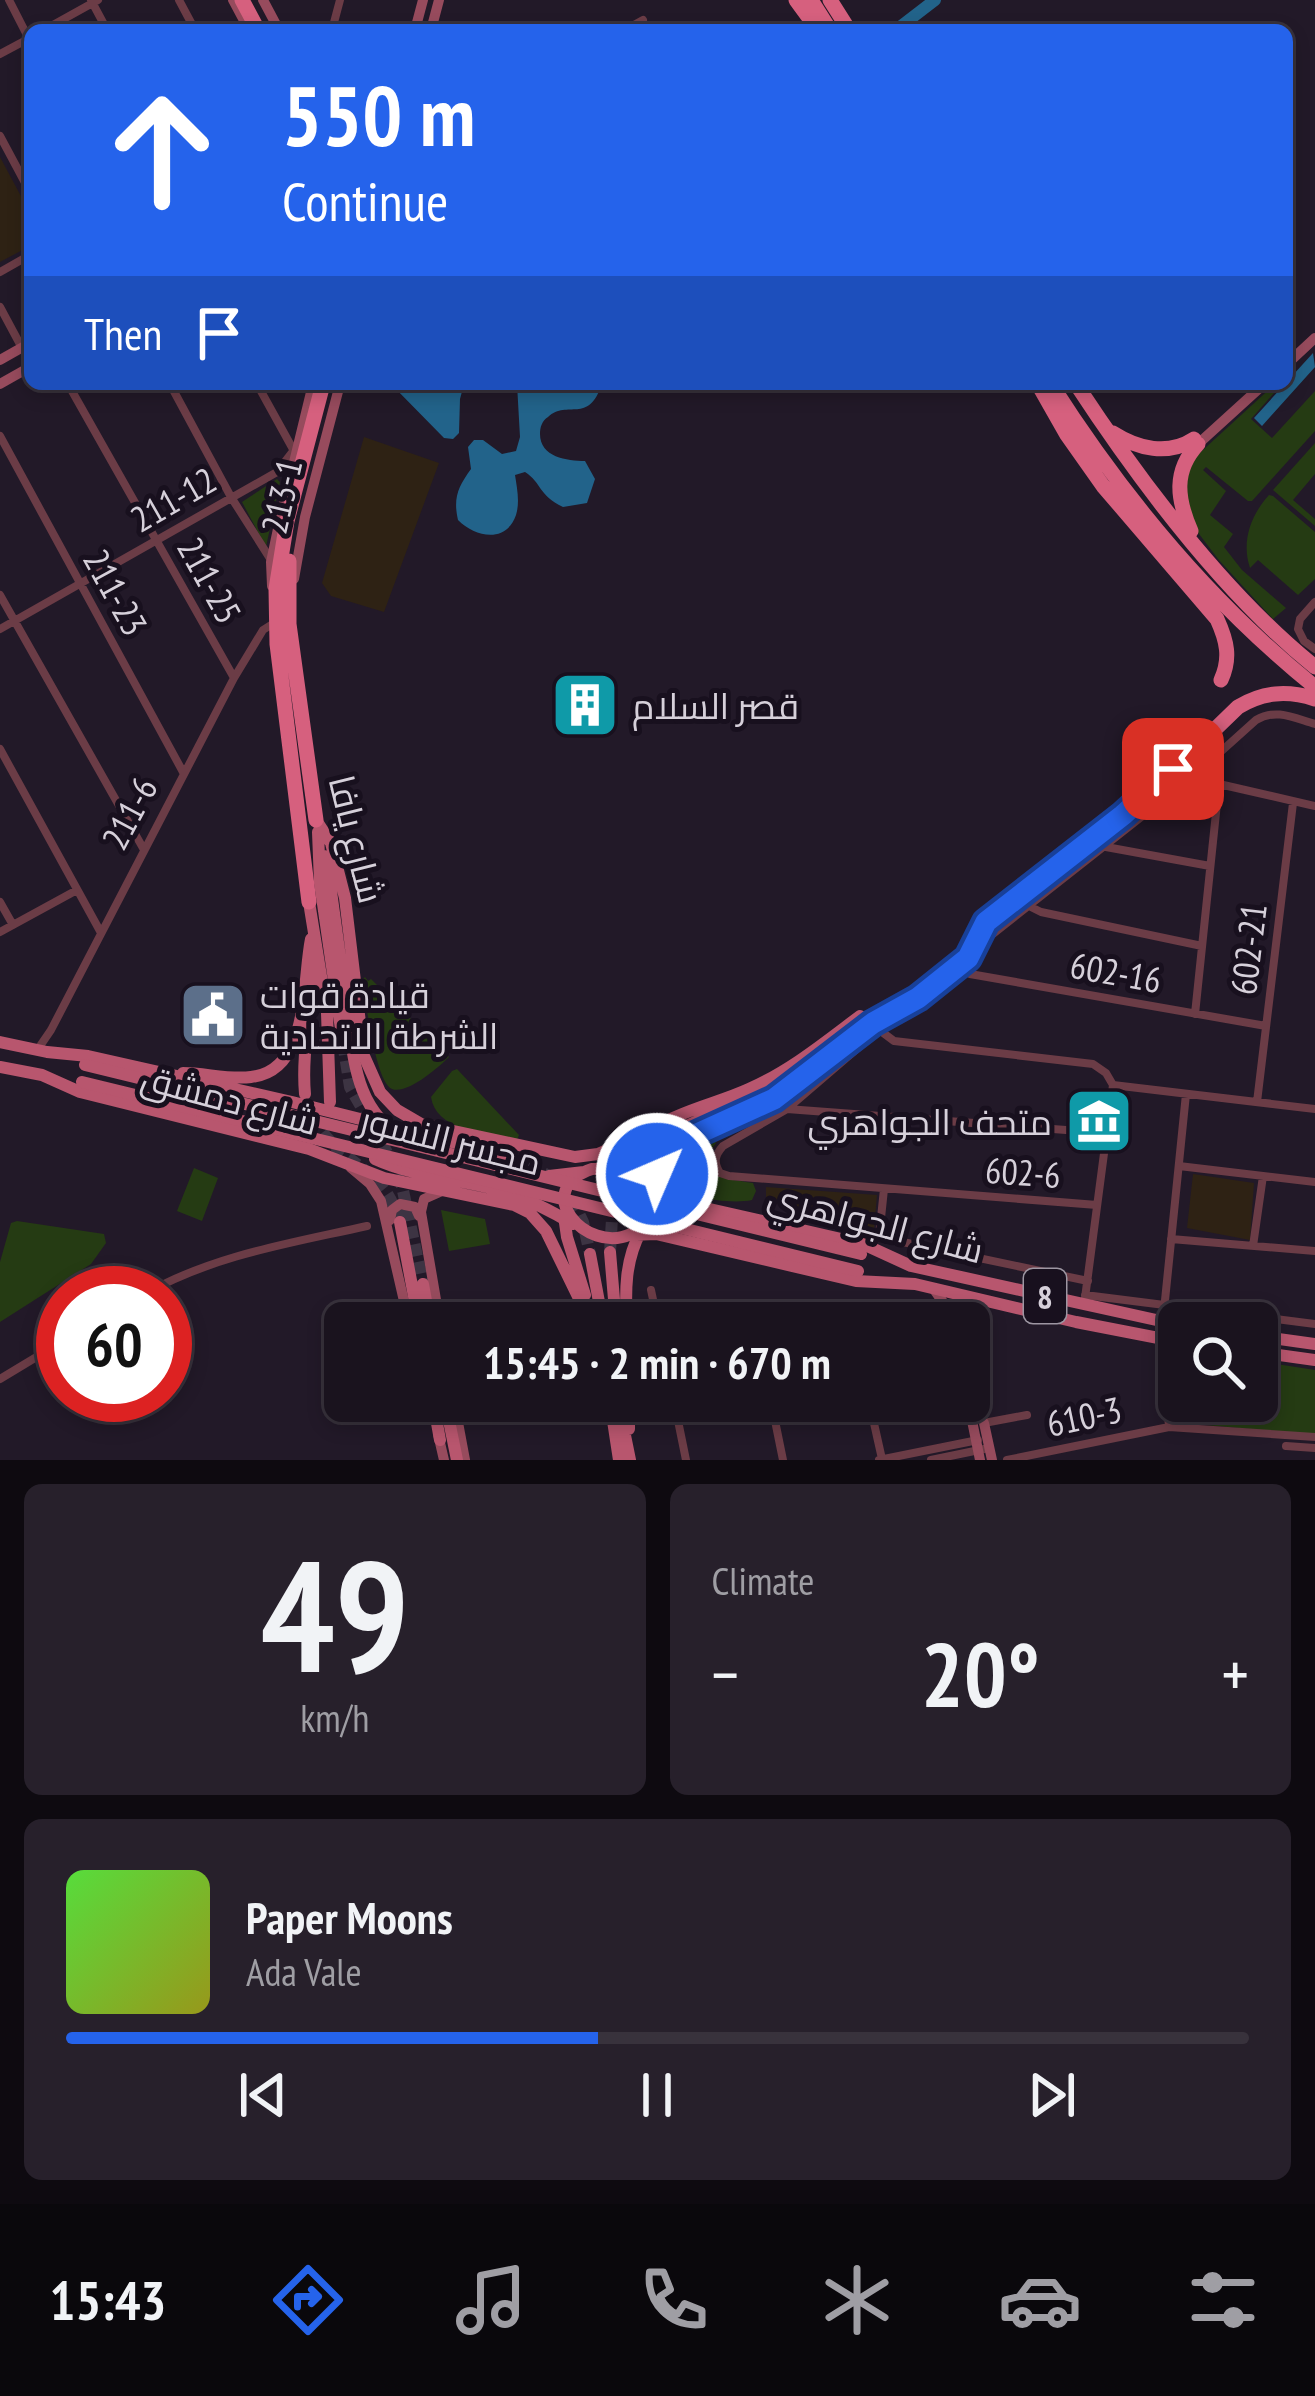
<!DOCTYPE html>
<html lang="en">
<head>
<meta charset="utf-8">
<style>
  :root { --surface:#1a131e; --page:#27202b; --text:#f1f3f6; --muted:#9f9ea4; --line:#38323c; --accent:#2563eb }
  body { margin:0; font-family:"PT Sans Narrow",Cairo,sans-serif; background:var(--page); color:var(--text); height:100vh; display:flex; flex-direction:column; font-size:45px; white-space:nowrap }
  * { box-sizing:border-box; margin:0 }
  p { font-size:39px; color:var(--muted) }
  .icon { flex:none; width:66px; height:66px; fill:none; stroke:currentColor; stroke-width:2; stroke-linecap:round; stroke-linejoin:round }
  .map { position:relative; height:1460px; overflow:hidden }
  .sheet { display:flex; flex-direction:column; gap:24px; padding:24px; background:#0e0a10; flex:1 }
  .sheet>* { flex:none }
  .hud { position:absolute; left:24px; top:24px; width:1269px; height:366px; border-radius:18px; box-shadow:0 6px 18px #0003,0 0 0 3px var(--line); background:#2563eb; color:#fff; overflow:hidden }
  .fabs { position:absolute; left:1158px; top:1302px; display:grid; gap:24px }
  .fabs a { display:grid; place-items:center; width:120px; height:120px; border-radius:18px; background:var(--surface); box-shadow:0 6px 18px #0003,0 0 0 3px var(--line); font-size:60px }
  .speed { position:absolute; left:36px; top:1266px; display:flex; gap:24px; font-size:60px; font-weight:700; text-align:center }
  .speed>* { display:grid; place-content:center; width:156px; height:156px; border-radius:50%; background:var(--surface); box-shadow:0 6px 18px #0003,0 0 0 3px var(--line); line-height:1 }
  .speed .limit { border:18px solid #d22; background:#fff; color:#111 }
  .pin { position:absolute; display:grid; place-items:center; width:102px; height:102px; color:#fff; margin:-51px; border-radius:24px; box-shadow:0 6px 18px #0006 }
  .me { position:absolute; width:132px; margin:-66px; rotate:45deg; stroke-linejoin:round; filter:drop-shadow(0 0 9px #0008) }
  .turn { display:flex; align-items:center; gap:42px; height:252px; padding:0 60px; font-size:54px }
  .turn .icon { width:156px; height:156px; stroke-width:2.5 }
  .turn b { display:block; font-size:84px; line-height:102px }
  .then { display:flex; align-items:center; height:114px; padding:0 60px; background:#0003; gap:24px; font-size:45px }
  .big { font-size:90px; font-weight:800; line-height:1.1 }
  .sheet .tile { flex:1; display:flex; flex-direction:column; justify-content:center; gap:18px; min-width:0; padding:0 42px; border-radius:18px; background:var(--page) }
  .sheet .dial { align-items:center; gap:0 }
  .dial b { font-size:156px; line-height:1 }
  .song { display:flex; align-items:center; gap:36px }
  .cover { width:144px; height:144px; border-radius:18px; background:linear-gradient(135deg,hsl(110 70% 55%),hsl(60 70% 35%)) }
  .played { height:12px; border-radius:6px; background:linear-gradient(90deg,var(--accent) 45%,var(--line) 45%) }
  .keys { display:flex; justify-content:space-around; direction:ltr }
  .heat { display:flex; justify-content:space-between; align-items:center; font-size:66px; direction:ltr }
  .sheet .tiles { flex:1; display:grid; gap:24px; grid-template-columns:1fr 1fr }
  .tile:last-child { grid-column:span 2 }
  .trip { position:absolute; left:324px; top:1302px; width:666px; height:120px; border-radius:18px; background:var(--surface); box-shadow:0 6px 18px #0003,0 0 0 3px var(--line); font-weight:800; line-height:120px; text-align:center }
  .menu { display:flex; height:192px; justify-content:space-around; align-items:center; background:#0a080c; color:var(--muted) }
  .menu .icon { width:84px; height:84px }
  .menu .selected { color:var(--accent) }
  .menu b { font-size:54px; color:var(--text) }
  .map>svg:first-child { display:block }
  .education { fill:#2e2214 }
  .green { fill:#253b13 }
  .water { fill:#22638a }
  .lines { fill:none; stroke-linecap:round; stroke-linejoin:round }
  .river { stroke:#22638a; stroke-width:12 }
  .primary-tunnel { stroke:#3d3443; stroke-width:12; stroke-dasharray:12 6; stroke-linecap:butt }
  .street { stroke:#6b3c46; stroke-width:8 }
  .secondary { stroke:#974b5d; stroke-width:10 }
  .primary { stroke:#b8566e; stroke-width:12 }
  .highway { stroke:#d6607e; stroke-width:15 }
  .primary-bridge { stroke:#b8566e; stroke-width:12 }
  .route-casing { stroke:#184099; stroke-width:30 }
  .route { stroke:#2563eb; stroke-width:21 }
  .labels { text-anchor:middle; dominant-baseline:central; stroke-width:10; stroke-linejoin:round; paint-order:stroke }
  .shield { fill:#18101e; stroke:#9d96a2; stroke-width:3 }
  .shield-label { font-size:33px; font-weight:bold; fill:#d6d0da }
  .street-label { font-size:36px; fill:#d6d0da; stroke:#18101e }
  .poi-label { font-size:36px; fill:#d6d0da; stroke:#18101e; text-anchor:start }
</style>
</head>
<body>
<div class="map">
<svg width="1315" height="1460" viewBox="0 0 1315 1460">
  <rect width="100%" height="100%" fill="#221928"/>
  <!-- education -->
  <path class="education" d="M0,157L30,213V246L0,262Z
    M364,437L439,463L384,612L331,596L322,583Z
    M1193,1174L1254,1183L1250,1240L1187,1228Z
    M766,1187L877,1195L873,1241L848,1235L824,1218L766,1200Z"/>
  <!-- green -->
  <path class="green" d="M1275,384H1282L1251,419L1272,438L1315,391V431L1252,501H1248L1206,467L1203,470L1226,491L1210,515L1233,534L1224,547L1242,570L1286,608L1273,619L1218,559L1193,526L1184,485L1192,460Z
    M1315,443V474L1293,500L1315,519V526L1273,490Z
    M277,479L280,482L266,547L242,502Z
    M1269,495L1273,496L1315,532V579L1298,595L1258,560L1250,568C1241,541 1251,515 1269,495Z
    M365,977L368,981L371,979L449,1057C439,1067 407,1095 392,1089C375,1082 366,999 362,980Z
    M457,1069L519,1135L517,1140C488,1133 436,1132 431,1097L452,1071Z
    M714,1139L716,1143C690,1178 730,1179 753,1183L756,1191L752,1200C729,1205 681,1197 665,1179L664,1168L676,1154Z
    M194,1168L218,1178L202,1221L177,1211Z
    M441,1210L485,1219L490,1244L449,1251Z
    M17,1221L104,1234L106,1243L91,1264L0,1322V1262L11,1223Z
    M1171,1348L1179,1349V1401H1257V1361L1315,1370V1435L1173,1422L1167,1351Z"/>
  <!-- water -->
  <path class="water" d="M1313,353L1315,367L1262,426L1254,418Z
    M391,384H464L460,399L459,433L453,439L444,438Z
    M517,384H602C588,425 568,399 548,417C542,421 540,427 540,434C540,457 567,461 585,461L595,479L587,503L563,507C538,495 542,483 525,472L515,475C517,488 520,502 516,515C506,544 475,537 458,520C453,498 458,487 471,469L468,447L474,440H483L502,454L516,451L520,437Z"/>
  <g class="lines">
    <!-- river -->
    <path class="river" d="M896,30L935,0"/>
    <!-- primary-tunnel -->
    <path class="primary-tunnel" d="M343,1043L350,1087L389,1156L402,1186L423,1284
      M313,1117C331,1152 358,1160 382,1187C391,1197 395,1209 400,1222
      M512,1157L549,1176
      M572,1199L583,1222L590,1254
      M610,1252L613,1202L630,1168"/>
    <!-- street -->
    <path class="street" d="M9,0L30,41
      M91,0L107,30
      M179,0L195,30
      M44,30L98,0
      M332,30L340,0
      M625,30L643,20
      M0,54L30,38
      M0,136L30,192
      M0,272L30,255
      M0,307L22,348
      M68,384L233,676
      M170,384L231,497L271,560
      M257,384L294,451
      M0,436L183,772
      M0,595L143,848
      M1315,602L1300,619L1298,629L1304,641L1315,649
      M0,629L277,472L294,450
      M0,749L100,931
      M1197,773L1219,784L1315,806
      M1106,847L1210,866
      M0,902L13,925
      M1029,906L1041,912L1202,946
      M0,932L77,890
      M975,948L1197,773L1256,720C1276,708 1294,718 1315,724
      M959,966L970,974L1266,1026
      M1195,1014L1219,784
      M878,1029L894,1041L1093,1064L1106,1073L1113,1085
      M879,1030L787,1109L723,1146C715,1155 713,1162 720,1173L729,1176L1097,1205
      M38,1049L51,1030L234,678L263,630L274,623
      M1113,1085L1315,1109
      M1257,1102L1293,803
      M787,1109L1106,1133
      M1179,1166L1315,1182
      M884,1189L879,1237L1088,1281
      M1171,1239L1315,1251
      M1253,1246L1263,1176
      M651,1290L658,1323
      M147,1293C214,1255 292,1243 367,1226
      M1085,1295L1315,1324
      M1085,1298L1113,1085
      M859,1309L948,1312
      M1163,1320L1186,1094
      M1162,1340L1169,1427
      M0,1379L63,1341
      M674,1401L686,1460
      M771,1401L783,1460
      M869,1401L882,1459
      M984,1423L1027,1415
      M1286,1446L1315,1448
      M879,1460L978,1440
      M931,1460L989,1448
      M1007,1460L1169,1427L1315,1437"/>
    <!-- secondary -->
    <path class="secondary" d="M233,0L249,30
      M263,0L279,30
      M415,30L423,0
      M431,30L439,0
      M0,360L30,343
      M1287,364L1315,338
      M0,384L30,367
      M1198,444L1264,384
      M294,579L305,517L340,384
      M272,586L271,562L279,524L313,384
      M351,1168L370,1184L381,1201L409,1323
      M390,1220L392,1210L400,1204L415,1207L419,1216
      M933,1288L945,1305L950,1323
      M440,1323L421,1212L424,1199L442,1191
      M454,1401L465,1460
      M968,1401L980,1460
      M984,1423L992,1460
      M438,1434L444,1460"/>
    <!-- primary -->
    <path class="primary" d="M316,820L331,843L345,898L364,1056L380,1092L397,1110L421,1124L575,1157L598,1154L651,1131
      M318,832L320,883L343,1043
      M324,856L331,891L347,1008
      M309,902L327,1013L330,1102
      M0,1042L47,1052L88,1056L292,1102L512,1157
      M0,1067L42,1075L80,1092L309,1149L384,1178L514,1205L530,1213L546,1231L591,1323
      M183,1073C205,1073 229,1080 251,1077C310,1071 302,983 311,939
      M305,1094C301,1050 313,1006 313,963
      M666,1155C652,1170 656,1186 672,1197
      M375,1159C412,1176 456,1179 495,1189C523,1196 548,1209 573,1224
      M631,1167C670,1121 734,1111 785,1083
      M600,1168C627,1157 644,1133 669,1120C695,1107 723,1101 749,1089C790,1071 824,1043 860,1016L873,1023
      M592,1169C636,1165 678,1213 631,1234C585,1255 530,1189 592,1169Z
      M549,1176L584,1172
      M634,1179L661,1198L863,1244L911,1266L1179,1325
      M645,1190L644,1177L647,1167L663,1150L774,1099L873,1023L918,998L968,958L986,922L1084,844
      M564,1216L567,1237L585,1295
      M400,1222L419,1323
      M630,1235L656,1234L856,1281L915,1284L1076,1322L1179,1342
      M610,1252L616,1323
      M590,1254L603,1323
      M423,1284L430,1323
      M627,1323C625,1291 625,1260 641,1231
      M1257,1336L1315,1344
      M1257,1352L1315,1360
      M433,1401L440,1440
      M445,1401L457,1460
      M610,1401L619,1460
      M618,1401L630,1460
      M629,1429V1401"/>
    <!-- highway -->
    <path class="highway" d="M242,0L258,30
      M796,0L818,30
      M811,0L830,30
      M830,0L849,30
      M1038,384L1067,435L1103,486L1217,619C1227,641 1231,658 1221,680
      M1051,384C1123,497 1211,603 1315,687
      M1076,384C1141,483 1223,593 1315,667
      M1113,433C1138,449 1168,456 1194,439
      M1191,531C1177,499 1173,471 1198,444
      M289,561V624L316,820
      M1084,844L1144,798L1238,707C1263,692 1287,690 1315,699
      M309,902L277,644L276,589L287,521L323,384"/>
    <!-- primary-bridge -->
    <path class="primary-bridge" d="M347,1008C354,1061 355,1111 406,1140
      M85,1065L861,1254
      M82,1082L858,1271"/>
  </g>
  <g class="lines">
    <defs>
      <path id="route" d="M657,1174L662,1158L686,1139L774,1099L873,1023L918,998L968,958L986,922L1123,815L1173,769"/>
    </defs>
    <!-- route casing -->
    <use href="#route" class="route-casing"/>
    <!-- route -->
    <use href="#route" class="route"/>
  </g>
  <!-- icons -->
  <defs>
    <symbol id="building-square" viewBox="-11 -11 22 22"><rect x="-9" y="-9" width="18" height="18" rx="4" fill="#0f9aa8" stroke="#18101e"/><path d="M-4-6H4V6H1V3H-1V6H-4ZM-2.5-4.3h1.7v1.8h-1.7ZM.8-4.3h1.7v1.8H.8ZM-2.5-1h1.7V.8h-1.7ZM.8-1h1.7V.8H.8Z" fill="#fff"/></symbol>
    <symbol id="civic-square" viewBox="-11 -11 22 22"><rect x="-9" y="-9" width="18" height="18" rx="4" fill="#5c6f8a" stroke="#18101e"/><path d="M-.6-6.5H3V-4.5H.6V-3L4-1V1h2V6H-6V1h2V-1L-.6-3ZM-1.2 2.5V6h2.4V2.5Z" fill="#fff"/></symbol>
    <symbol id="museum-square" viewBox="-11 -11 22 22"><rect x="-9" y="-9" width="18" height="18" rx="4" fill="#0f9aa8" stroke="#18101e"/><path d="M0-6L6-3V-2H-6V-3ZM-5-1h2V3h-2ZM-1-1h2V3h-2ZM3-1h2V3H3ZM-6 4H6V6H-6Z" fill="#fff"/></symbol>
  </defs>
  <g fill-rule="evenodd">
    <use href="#building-square" x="547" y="667" width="76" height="76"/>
    <use href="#civic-square" x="175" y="977" width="76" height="76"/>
    <use href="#museum-square" x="1061" y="1083" width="76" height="76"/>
  </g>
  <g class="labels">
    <!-- shield labels -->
    <rect class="shield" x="1024" y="1269" width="42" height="54" rx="9"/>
    <g class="shield-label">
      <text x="1045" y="1296">8</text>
    </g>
    <!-- street labels -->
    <g class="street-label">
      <text transform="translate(281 496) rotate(-77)">213-1</text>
      <text transform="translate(173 499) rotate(-30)">211-12</text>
      <text transform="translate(210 580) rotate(61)">211-25</text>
      <text transform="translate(116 592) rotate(61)">211-23</text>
      <text transform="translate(129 813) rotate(-62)">211-6</text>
      <text transform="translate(357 839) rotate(76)">شارع يافا</text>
      <text transform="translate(1248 949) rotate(-83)">602-21</text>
      <text transform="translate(1116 972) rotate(10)">602-16</text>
      <text transform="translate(230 1099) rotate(15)">شارع دمشق</text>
      <text transform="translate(451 1140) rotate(14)">مجسر النسور</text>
      <text transform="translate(1023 1172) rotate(4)">602-6</text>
      <text transform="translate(876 1222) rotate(15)">شارع الجواهري</text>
      <text transform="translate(1084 1416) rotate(-12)">610-3</text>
    </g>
    <!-- poi labels -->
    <g class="poi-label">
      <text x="632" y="705">قصر السلام</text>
      <text x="260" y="994">قيادة قوات<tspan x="260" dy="41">الشرطة الاتحادية</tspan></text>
      <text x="1052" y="1121" text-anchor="end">متحف الجواهري</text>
    </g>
  </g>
</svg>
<div class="fabs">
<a><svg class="icon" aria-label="search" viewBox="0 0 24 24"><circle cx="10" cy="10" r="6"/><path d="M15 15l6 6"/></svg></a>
</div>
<div class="speed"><div class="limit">60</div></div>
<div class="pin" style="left:1173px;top:769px;background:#d93025"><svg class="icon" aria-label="arrive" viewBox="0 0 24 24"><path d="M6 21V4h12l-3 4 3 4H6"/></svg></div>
<svg class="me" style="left:657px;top:1174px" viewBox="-20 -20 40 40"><circle r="17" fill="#2563eb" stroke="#fff" stroke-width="3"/><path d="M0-11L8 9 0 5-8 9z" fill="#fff"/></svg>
<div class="trip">15:45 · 2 min · 670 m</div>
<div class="hud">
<div class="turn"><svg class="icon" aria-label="ahead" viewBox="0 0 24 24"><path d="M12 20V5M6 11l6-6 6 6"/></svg><div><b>550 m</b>Continue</div></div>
<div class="then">Then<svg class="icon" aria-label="arrive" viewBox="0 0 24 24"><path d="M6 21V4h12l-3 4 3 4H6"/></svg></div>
</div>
</div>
<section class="sheet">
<div class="tiles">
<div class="tile dial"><b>49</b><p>km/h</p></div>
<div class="tile"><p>Climate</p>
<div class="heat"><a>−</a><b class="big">20°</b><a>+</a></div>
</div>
<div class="tile">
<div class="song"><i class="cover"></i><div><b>Paper Moons</b><p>Ada Vale</p></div></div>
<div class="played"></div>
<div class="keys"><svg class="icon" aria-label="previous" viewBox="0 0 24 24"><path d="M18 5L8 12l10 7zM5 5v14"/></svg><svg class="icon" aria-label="pause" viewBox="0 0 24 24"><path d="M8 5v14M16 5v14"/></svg><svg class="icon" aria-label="next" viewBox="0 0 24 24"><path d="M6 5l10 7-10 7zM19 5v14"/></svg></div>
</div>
</div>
</section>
<nav class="menu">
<b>15:43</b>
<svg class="icon selected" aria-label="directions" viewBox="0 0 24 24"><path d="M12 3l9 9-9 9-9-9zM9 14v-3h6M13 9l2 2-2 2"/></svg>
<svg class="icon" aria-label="music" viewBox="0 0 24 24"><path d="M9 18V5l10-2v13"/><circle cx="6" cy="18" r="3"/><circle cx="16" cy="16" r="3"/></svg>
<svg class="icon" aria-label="phone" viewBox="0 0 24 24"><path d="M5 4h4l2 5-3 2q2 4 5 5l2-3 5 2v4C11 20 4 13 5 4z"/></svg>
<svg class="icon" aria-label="climate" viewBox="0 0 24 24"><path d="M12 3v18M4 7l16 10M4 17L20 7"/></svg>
<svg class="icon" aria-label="car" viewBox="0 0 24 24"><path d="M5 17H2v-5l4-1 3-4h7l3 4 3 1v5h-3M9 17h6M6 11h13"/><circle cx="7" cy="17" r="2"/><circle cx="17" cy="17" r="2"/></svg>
<svg class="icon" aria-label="filters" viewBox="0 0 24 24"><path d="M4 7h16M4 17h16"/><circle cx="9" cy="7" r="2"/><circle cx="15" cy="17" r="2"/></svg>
</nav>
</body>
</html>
